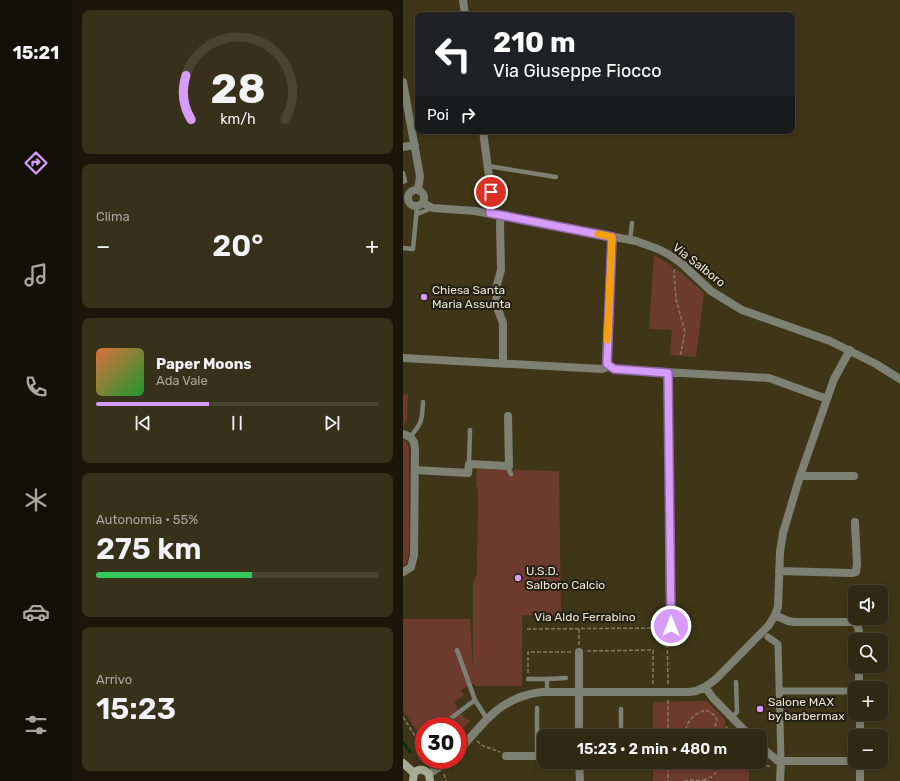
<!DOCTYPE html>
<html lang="it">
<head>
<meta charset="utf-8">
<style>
  :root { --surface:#2f2812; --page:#37301b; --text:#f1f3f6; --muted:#a7a69f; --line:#4a4432; --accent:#d79bf9 }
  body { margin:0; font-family:Rubik,sans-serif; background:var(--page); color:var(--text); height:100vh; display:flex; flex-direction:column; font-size:15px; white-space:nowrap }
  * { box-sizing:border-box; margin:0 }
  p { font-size:13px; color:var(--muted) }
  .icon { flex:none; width:22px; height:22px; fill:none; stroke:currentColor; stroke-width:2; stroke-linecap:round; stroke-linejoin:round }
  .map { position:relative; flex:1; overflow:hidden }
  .side { display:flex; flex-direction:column; gap:10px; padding:10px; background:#1a160a; width:331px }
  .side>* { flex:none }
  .hud { position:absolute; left:12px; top:12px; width:380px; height:122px; border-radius:8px; box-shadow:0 2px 6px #0003,0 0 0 1px var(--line); background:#202124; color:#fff; overflow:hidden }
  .buttons { position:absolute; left:445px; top:585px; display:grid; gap:8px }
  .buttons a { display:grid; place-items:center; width:40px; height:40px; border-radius:8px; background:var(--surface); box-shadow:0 2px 6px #0003,0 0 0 1px var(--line); font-size:20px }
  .speed { position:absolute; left:12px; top:717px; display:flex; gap:8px; font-size:20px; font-weight:700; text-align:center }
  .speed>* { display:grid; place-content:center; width:52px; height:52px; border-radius:50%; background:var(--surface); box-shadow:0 2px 6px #0003,0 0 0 1px var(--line); line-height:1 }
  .speed .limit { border:6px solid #d22; background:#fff; color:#111 }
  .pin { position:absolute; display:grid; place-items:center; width:34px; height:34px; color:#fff; margin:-17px; border:2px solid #fff; border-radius:50%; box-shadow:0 1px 4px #0007 }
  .me { position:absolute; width:44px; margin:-22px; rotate:0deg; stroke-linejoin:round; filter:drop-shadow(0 0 3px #0008) }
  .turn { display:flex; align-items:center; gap:14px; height:84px; padding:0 12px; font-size:18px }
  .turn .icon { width:52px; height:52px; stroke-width:2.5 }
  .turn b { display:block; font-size:28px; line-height:34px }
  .then { display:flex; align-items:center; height:38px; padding:0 12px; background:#0003; gap:8px; font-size:15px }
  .big { font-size:30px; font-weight:600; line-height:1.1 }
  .side .tile { flex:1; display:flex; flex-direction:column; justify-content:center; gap:6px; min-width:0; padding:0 14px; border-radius:8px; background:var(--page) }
  .side .dial { align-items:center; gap:0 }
  .dial svg { height:104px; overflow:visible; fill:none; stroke:var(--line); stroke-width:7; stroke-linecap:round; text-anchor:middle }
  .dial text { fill:var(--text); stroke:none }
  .song { display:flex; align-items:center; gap:12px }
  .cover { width:48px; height:48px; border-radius:6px; background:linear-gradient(135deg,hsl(20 70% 55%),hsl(130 70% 35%)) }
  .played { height:4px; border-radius:2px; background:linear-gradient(90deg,var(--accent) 40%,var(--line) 40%) }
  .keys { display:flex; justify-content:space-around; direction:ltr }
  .heat { display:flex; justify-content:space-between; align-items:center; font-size:22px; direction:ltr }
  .charge { height:6px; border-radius:3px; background:linear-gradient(90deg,#34c759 55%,var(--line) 0) }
  .trip { position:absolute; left:134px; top:729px; width:230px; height:40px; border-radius:8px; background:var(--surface); box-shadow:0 2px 6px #0003,0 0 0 1px var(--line); font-weight:600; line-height:40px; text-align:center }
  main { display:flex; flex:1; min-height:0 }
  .dock { display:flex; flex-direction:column; width:72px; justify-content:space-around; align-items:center; background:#131007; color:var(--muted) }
  .dock .icon { width:28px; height:28px }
  .dock .current { color:var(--accent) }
  .dock b { font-size:18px; color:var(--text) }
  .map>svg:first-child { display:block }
  .green { fill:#6d3b2d }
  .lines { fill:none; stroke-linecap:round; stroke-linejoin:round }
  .stream { stroke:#002f0e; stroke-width:2.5 }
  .path { stroke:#827a61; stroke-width:1.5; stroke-dasharray:4 2; stroke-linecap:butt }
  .service { stroke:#7d8173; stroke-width:4.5 }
  .pedestrian { stroke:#7d8173; stroke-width:7 }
  .minor { stroke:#7d8173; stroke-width:8 }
  .tertiary { stroke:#7d8173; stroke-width:8 }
  .secondary { stroke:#a5ab95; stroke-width:8 }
  .route-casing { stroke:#8c65a2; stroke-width:10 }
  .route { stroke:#d79bf9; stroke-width:7 }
  .slow { stroke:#f59e0b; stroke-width:7 }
  .poi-dot { fill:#d79bf9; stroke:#221e11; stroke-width:1.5 }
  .labels { text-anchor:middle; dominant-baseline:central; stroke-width:4; stroke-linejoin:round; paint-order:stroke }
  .street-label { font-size:12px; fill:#ebe5d4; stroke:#221e11 }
  .poi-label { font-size:12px; fill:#ebe5d4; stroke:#221e11; text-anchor:start }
</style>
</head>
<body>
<main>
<nav class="dock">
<b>15:21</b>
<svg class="icon current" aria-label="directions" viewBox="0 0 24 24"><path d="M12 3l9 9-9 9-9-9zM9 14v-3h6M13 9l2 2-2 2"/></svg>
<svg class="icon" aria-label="music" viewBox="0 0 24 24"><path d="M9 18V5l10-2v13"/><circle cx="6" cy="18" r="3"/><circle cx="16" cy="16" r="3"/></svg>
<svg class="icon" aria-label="phone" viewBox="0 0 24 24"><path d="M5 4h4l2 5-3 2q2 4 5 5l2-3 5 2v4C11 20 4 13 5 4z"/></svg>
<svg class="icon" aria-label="climate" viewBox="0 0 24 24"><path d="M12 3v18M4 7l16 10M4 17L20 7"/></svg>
<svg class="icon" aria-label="car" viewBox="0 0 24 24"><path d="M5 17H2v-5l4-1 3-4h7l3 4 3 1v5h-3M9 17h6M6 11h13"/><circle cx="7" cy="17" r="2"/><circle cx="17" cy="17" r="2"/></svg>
<svg class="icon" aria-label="filters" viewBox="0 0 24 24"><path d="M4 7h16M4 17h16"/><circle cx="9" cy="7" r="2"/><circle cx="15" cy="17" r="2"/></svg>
</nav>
<section class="side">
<div class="tile dial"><svg viewBox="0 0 100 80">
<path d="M14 69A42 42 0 1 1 86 69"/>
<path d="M14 69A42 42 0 0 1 10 35" stroke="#d79bf9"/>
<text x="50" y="56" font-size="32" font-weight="700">28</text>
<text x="50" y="72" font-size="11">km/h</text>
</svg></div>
<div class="tile"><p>Clima</p>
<div class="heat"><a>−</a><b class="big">20°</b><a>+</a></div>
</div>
<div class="tile">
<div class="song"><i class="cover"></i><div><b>Paper Moons</b><p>Ada Vale</p></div></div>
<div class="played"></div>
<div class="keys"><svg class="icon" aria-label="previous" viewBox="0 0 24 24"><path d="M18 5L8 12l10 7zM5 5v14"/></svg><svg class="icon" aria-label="pause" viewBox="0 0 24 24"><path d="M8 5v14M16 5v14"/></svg><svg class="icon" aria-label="next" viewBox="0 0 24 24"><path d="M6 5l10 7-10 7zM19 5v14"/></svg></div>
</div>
<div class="tile"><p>Autonomia · 55%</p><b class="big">275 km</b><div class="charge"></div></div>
<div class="tile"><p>Arrivo</p><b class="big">15:23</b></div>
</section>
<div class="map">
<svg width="497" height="781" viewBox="0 0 497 781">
  <rect width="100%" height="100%" fill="#3f3618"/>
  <!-- green -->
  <path class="green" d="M251,255L270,266L269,268L274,271L275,270L301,293L293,357L267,355L269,330L246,329Z
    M0,394L5,395L4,418L0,427Z
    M0,440L3,441L6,449V554L3,564L0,565Z
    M74,469L156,471L158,616L119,615V686H72L70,683L58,690L61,695L51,702L58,714L67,721L55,734V726H21V742L0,710V619H67L70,670V583L74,574L75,487H73Z
    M304,701L322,719V736H250V702Z
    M250,762H323V767H346V781H250Z"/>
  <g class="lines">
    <!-- stream -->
    <path class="stream" d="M0,742L7,752"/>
    <!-- path -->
    <path class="path" d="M272,269L271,272L273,299L282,332L277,357
      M124,629L260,628
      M176,629V645
      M264,632L265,684
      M184,651L250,650V684
      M125,673V652H168
      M265,700V736
      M0,717L21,750
      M269,736L285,733L291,736
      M283,736C281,723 291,713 303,710L311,715L314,720L309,736
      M323,736V728L325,726
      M74,741L78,745L97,752
      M265,762V781
      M303,766H329
      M339,766H367
      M41,774L43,781
      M300,780C310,777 316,773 316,762
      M281,781L288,780L306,781"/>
    <!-- service -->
    <path class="service" d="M85,166L153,177
      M0,173L2,181L0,182
      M14,214L29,208
      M227,240L229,223
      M0,248L10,249L14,207
      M7,437C19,423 19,421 20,402
      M66,464L67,430
      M106,466V470L108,474
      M54,650L72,700L84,719
      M125,679H144
      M144,692V679L163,678
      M134,708V756
      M329,717L334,712L333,682
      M39,725L72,700
      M218,736V709
      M334,736V733L339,728
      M334,762V763"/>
    <!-- pedestrian -->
    <path class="pedestrian" d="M365,637L375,644L378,761
      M376,691H452"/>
    <!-- minor -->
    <path class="minor" d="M60,0L62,15
      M0,82L17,176L15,190
      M80,131L88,192L87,213
      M0,147L12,145
      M98,215L97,224L98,270L93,288L94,307L100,323V363
      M0,358L199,369L206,366L211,369L366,378L424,399
      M206,366L203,360L209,237
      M265,373L267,626
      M0,434L7,437L11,442L12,449L11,555L8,567L0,572
      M12,470L65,473L66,464L106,466L105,416
      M397,476H451
      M376,571L448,573L453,572L454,564L452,522
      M372,615L385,621L391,622H451C457,627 456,633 456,640
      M176,652V736
      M456,666V688
      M302,687L310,698L347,736
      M457,714V736
      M357,746L375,761H452
      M55,752C81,722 97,697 139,692H285L293,691L302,687L313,679L366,625L372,615L375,607L377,552L380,533L397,476L431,379L447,350
      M103,756H141
      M176,762L177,781
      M457,762V781
      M26,774L47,760
      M377,781L378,761"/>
    <!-- tertiary -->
    <path class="tertiary" d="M5 198a8 8 0 1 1 16 0a8 8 0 1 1-16 0Z
      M20,203L30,208L72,211L233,241L255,249L265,254L278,263L308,291L339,310L427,341L473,364L497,379"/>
    <!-- secondary -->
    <path class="secondary" d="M0,763L11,773
      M10,781L11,773C16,768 21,769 26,774L27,781"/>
  </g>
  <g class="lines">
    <defs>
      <path id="route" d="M88,192L87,213L209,237L204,364L211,369L265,373L268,626"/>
    </defs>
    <!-- route casing -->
    <use href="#route" class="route-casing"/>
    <!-- route -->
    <use href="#route" class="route"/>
    <!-- slow -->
    <path class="slow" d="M195,234L209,237L204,340"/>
  </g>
  <!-- markers -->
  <g class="poi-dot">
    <circle cx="21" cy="297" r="4"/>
    <circle cx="115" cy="578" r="4"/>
    <circle cx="357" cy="709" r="4"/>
  </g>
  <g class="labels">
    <!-- street labels -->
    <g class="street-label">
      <text transform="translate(296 265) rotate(38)">Via Salboro</text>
      <text x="182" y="617">Via Aldo Ferrabino</text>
    </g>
    <!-- poi labels -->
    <g class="poi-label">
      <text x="29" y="290">Chiesa Santa<tspan x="29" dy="14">Maria Assunta</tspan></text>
      <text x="123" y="571">U.S.D.<tspan x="123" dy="14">Salboro Calcio</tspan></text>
      <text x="365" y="702">Salone MAX<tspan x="365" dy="14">by barbermax</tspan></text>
    </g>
  </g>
</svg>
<div class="buttons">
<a><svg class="icon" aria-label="sound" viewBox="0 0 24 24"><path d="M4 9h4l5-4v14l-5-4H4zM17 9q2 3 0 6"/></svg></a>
<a><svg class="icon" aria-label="search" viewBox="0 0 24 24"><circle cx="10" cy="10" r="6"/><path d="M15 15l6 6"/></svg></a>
<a>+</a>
<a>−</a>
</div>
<div class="speed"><div class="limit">30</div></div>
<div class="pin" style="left:88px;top:192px;background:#d93025"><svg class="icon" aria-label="arrive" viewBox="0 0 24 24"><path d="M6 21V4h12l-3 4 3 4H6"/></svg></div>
<svg class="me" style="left:268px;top:626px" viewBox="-20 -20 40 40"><circle r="17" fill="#d79bf9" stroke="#fff" stroke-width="3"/><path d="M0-11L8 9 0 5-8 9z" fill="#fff"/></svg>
<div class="trip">15:23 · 2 min · 480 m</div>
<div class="hud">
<div class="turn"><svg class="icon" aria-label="left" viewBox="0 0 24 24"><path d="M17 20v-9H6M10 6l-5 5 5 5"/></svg><div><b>210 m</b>Via Giuseppe Fiocco</div></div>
<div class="then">Poi<svg class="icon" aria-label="right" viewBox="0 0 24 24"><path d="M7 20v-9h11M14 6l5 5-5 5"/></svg></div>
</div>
</div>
</main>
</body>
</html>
